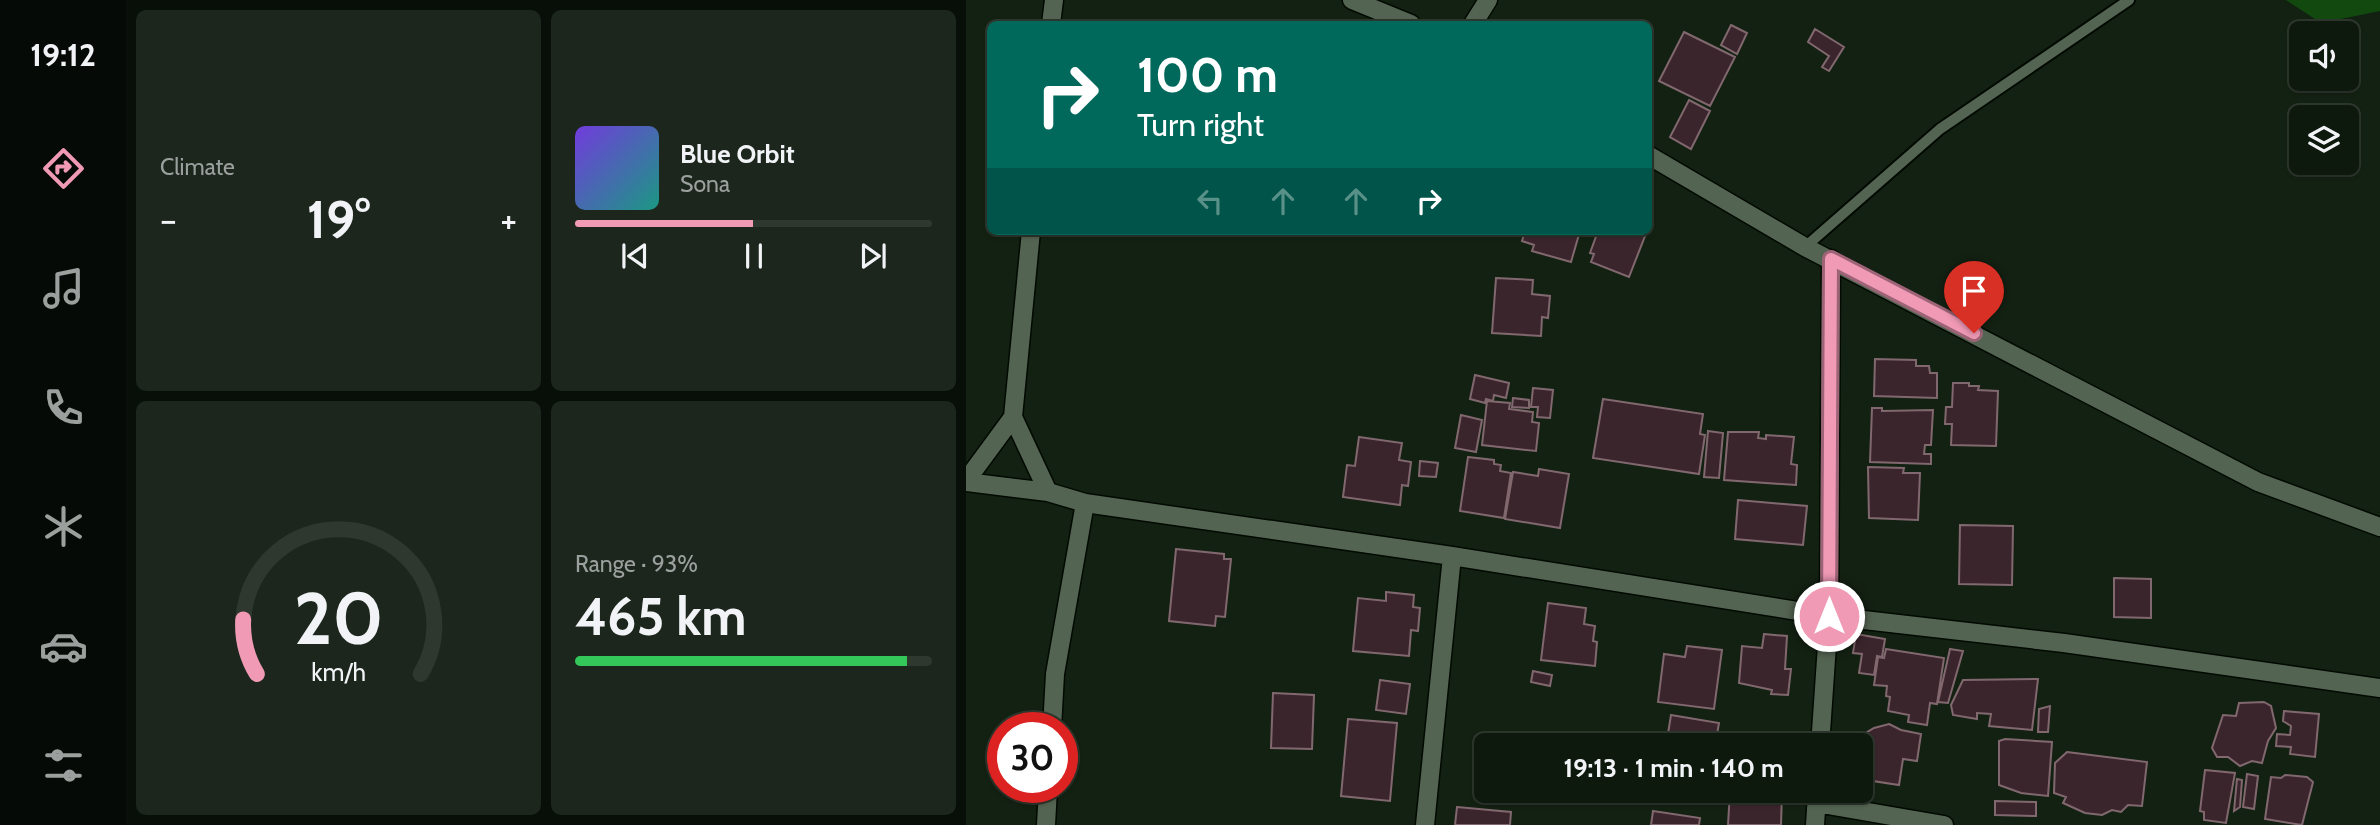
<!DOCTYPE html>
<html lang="en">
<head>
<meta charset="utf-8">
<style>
  :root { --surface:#0e190e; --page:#1c261c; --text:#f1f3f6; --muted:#9ba09e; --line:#2e382e; --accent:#f09ab6 }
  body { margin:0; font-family:Cabin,sans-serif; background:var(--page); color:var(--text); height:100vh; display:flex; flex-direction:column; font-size:26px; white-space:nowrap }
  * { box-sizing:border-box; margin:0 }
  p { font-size:23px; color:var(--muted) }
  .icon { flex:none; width:38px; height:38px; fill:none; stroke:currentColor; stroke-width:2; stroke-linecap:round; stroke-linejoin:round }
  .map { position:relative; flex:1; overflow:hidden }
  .sheet { display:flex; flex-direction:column; gap:10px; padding:10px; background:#080e08; width:840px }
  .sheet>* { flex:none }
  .guide { position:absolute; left:21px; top:21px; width:665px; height:214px; border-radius:10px; box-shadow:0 2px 5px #0004,0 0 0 2px var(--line); background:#00695c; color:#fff; overflow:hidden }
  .controls { position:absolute; left:1323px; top:21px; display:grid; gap:14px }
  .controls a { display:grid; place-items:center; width:70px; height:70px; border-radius:10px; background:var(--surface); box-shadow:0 2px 5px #0004,0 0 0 2px var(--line); font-size:35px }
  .speed { position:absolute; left:21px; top:712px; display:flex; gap:14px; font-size:35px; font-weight:700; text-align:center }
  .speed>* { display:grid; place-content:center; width:91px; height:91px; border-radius:50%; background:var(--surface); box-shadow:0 2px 5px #0004,0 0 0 2px var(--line); line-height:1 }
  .speed .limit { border:10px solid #d22; background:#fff; color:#111 }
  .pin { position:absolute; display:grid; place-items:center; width:60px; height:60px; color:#fff; margin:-72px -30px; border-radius:50% 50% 50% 0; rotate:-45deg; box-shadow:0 0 7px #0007 }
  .pin .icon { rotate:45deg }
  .me { position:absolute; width:77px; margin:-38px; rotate:0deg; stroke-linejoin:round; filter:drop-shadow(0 0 5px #0008) }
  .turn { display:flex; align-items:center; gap:24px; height:147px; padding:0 35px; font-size:32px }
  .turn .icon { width:91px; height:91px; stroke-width:2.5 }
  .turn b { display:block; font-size:49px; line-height:60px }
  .lanes { display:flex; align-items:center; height:66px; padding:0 35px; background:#0003; justify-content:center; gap:35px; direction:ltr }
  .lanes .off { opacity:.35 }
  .big { font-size:52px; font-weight:700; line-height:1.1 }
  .sheet .tile { flex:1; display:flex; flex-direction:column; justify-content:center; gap:10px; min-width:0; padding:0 24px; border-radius:10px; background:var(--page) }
  .sheet .dial { align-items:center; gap:0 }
  .dial svg { height:182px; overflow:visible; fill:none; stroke:var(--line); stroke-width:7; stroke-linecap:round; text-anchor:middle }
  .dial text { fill:var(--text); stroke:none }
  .song { display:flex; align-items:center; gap:21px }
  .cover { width:84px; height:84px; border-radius:10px; background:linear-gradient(135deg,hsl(260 70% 55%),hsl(170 70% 35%)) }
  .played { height:7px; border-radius:4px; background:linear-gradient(90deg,var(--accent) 50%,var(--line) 50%) }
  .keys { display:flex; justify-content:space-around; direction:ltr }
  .heat { display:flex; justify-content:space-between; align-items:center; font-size:38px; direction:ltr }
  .charge { height:10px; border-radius:5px; background:linear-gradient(90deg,#34c759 93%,var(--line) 0) }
  .sheet .tiles { flex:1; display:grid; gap:10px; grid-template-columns:repeat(2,1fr) }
  .trip { position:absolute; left:508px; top:733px; width:399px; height:70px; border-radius:10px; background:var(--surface); box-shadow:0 2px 5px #0004,0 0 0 2px var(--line); font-weight:700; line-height:70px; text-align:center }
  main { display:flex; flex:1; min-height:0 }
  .tabs { display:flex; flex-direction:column; width:126px; justify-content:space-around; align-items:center; background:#060a06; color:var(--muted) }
  .tabs .icon { width:49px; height:49px }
  .tabs .selected { color:var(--accent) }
  .tabs b { font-size:32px; color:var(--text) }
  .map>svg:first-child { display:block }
  .green { fill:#11490e }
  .building { fill:#3b252c; stroke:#81686f; stroke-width:2 }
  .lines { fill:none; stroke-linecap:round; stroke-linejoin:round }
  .lane-casing { stroke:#020a01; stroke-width:14 }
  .street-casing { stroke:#020a01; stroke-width:21 }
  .secondary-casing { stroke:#020a01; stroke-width:21 }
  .lane { stroke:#546452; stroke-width:10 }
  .street { stroke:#546452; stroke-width:18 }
  .secondary { stroke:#546452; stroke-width:18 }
  .route-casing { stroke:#9c6476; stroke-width:18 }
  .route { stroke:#f09ab6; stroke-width:12 }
</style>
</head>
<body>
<main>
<nav class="tabs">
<b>19:12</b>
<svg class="icon selected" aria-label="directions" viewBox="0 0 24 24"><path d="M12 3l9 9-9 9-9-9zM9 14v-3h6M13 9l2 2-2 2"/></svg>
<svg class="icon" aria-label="music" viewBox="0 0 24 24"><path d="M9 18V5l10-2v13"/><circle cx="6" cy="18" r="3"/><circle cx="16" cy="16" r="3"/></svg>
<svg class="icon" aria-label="phone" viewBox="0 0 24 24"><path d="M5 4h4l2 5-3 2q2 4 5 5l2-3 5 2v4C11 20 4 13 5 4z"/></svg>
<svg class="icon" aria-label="climate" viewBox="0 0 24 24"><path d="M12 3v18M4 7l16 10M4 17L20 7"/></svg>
<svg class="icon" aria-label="car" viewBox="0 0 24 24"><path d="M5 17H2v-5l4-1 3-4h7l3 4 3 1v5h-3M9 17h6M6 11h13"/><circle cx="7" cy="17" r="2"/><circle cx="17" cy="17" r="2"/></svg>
<svg class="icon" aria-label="filters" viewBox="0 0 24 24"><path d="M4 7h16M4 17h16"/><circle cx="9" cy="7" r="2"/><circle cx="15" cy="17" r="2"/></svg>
</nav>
<section class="sheet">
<div class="tiles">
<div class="tile"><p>Climate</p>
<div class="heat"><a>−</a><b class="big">19°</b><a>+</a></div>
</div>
<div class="tile">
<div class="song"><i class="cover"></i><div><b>Blue Orbit</b><p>Sona</p></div></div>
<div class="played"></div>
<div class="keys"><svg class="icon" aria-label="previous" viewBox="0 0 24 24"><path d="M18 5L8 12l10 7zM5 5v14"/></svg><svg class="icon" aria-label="pause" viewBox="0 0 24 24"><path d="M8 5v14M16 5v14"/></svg><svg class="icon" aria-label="next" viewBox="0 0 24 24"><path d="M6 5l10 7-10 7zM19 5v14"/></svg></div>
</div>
<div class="tile dial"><svg viewBox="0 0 100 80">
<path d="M14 69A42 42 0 1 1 86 69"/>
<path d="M14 69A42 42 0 0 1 8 45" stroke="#f09ab6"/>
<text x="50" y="56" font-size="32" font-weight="700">20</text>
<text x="50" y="72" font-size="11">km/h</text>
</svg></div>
<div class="tile"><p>Range · 93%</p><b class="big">465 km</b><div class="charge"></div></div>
</div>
</section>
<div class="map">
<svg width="1414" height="825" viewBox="0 0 1414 825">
  <rect width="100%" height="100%" fill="#132112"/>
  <!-- green -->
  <path class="green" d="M1320,0H1414V11L1355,23Z"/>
  <!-- building -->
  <path class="building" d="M765,25L781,33L771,54L755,45Z
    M849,29L878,47L863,71L856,67L863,56L842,42Z
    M718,32L769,57L744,106L693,81Z
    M723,100L744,111L725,149L704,137Z
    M559,231H614L605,262L566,251L568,245L556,241Z
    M632,231H681L663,277L625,262L628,254L624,253Z
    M530,278L567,280L566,294L584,296L582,318L576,317L575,336L526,333Z
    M909,359L950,360V366H963L964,373H971V398L908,396Z
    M509,375L543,383L540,398L528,395L527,401L520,399L519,403L504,399Z
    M987,383H1003V386H1013L1012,390L1032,391L1030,446L985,445L986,424H979L980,407H986Z
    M567,388L587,390L584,418L571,417L572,407H565Z
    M547,398L563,400V408L546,407Z
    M637,399L737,414L734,434L739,435L733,474L627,458Z
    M521,401L544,403L543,409L567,412L566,422L573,423L570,451L516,445Z
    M906,408H916V411L967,410L965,445H959L958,454H965V464L904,462Z
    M495,415L516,420L510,452L489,448Z
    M742,431L757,433L753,478L738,477Z
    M762,432H793L792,438L800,439V435L828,437L825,464L831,465L830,485L758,480Z
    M393,437L436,443L433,460L445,462L442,486L436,485L434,505L377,497L381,465L389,466Z
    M502,457L528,460V464L535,465L534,471L545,473L538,518L494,511Z
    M454,461L472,463L470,477L453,476Z
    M902,467L938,468L937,473H954L952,520L903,518Z
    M573,469L603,474L594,528L539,519L547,472L572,476Z
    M772,500L841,506L837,545L769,539Z
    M994,525L1047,526L1046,585L993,584Z
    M210,549L258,554V559H265L259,617L250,616L249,626L203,621Z
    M1148,578L1185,579V618L1148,617Z
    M420,592L448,595L447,607L454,608L452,631L445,630L443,656L387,651L392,598L420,601Z
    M582,603L620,608L618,624L629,626L627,641L631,642L629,666L575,660Z
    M798,634L821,636L819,669H825L822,695L805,694L806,690L773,683L776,646L796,648Z
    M890,634L919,639L916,657L911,656L908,675L893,673L896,654L887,653Z
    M721,646L756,650L748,709L692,702L698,654L719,657Z
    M920,649L978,658L971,704L964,703L961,725L942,722L943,715L922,711L924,697L920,696L921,686L908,685L912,657L918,658Z
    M984,649L997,651L982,703L972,702Z
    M567,671L586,675L584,686L565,682Z
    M1072,679L1066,730L1023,726L1025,714L1011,713V719L987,715L985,705L997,680Z
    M414,680L444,684L440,714L410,710Z
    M307,693L348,695L346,749L305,748Z
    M1298,702L1305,706L1310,728L1302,741L1296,763L1286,761L1274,766L1262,757H1251L1246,748L1257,715L1270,716L1273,703Z
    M1084,706L1082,732H1072L1073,709Z
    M1318,711L1353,714L1349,757L1324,754L1325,747L1310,746L1311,734L1324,735L1325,726L1317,721Z
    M705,715L753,723L749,746H700Z
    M382,719L431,723L424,801L375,796Z
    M923,724L935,730L955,734L951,761L937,759L933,785L907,781L900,762L898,734L908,728Z
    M1039,739L1086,742L1082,796L1055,793L1033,785V741Z
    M1101,752L1181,762L1176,806L1162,805L1155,812L1146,810L1136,815L1119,813L1097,803L1100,797L1088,793L1089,763Z
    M1239,770L1269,773L1260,823L1238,820V812L1234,811Z
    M1281,774L1292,776L1288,809L1277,807Z
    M1319,775L1341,777L1347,782L1336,825L1299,819L1305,777L1315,778Z
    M1271,779L1276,780L1274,807L1268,811Z
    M764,791H816L815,825H762Z
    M1029,801L1070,802V816L1029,815Z
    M491,807L545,812L544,825H489Z
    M687,811L734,818L733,825H685Z"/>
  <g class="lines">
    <defs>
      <path id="lane" d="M839,247L974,129L1163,0"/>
      <path id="street" d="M85,24L88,0
        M507,24L522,0
        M65,231L47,417L82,492
        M0,481L47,417
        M0,482L82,492L119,503L486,556L863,616L1098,643L1414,688
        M86,728L89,674L119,503
        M854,746L863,616L865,259
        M850,803L978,825
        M80,825L82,788
        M459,825L486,556
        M849,825L851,794"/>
      <path id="secondary" d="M386,0L445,24
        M682,155L839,247L1292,482L1414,527"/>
    </defs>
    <!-- lane casing -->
    <use href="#lane" class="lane-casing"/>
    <!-- street casing -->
    <use href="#street" class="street-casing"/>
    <!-- secondary casing -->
    <use href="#secondary" class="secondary-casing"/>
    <!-- lane -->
    <use href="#lane" class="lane"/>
    <!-- street -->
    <use href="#street" class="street"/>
    <!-- secondary -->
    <use href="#secondary" class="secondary"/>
  </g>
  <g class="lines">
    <defs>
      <path id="route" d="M863,616L865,259L1008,333"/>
    </defs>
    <!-- route casing -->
    <use href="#route" class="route-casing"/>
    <!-- route -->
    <use href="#route" class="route"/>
  </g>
</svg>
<div class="controls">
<a><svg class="icon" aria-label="sound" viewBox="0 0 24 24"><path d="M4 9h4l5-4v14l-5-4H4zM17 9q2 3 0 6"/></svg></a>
<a><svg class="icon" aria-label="layers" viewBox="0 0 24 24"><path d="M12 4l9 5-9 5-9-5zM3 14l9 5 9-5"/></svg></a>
</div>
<div class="speed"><div class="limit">30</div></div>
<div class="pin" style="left:1008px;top:333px;background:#d93025"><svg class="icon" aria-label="arrive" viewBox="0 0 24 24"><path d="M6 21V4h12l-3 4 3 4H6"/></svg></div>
<svg class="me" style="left:863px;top:616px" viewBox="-20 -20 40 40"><circle r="17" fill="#f09ab6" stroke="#fff" stroke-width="3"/><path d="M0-11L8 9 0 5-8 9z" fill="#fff"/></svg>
<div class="trip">19:13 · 1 min · 140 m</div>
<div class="guide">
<div class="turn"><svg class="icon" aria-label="right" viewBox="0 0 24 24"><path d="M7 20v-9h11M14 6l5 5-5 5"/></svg><div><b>100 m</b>Turn right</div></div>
<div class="lanes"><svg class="icon off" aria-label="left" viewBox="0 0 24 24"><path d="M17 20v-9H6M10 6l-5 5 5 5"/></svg><svg class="icon off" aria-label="ahead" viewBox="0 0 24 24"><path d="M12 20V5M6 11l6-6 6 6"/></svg><svg class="icon off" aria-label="ahead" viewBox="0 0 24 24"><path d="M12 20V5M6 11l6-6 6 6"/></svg><svg class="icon" aria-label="right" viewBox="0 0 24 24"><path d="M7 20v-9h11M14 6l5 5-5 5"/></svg></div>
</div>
</div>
</main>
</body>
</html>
